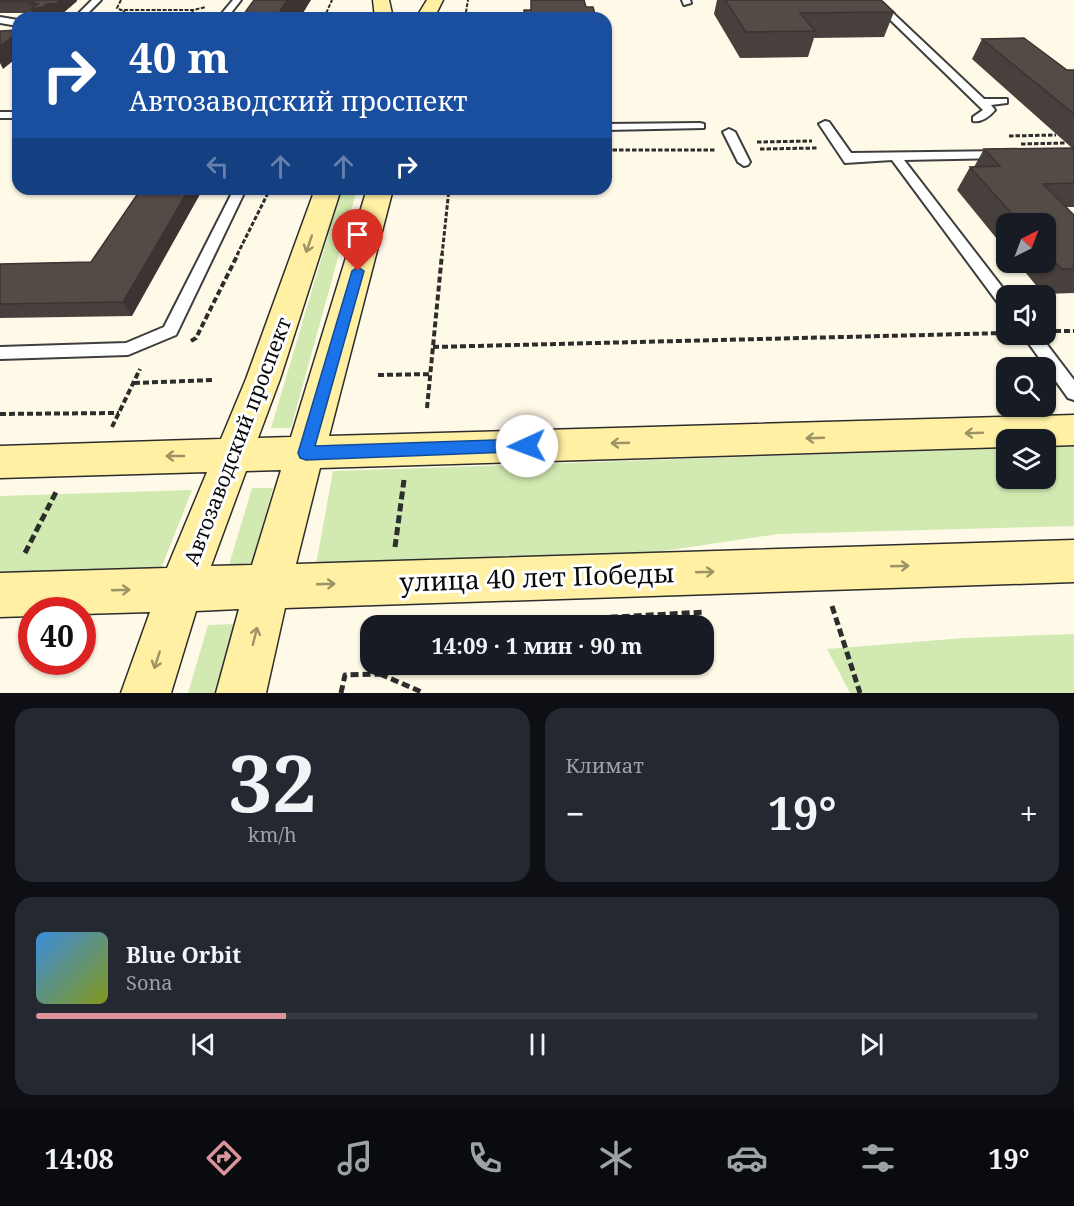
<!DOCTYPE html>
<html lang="ru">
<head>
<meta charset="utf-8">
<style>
  :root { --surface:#171b24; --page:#242831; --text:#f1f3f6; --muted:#9ea1a6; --line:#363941; --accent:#db939c }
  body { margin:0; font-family:"Noto Serif",serif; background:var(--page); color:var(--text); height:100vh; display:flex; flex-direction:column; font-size:22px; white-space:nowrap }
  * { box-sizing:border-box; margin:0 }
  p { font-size:20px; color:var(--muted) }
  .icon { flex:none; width:33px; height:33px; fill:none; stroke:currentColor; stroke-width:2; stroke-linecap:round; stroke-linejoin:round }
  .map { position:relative; height:693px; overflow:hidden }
  .drawer { display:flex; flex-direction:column; gap:15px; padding:15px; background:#0d0f14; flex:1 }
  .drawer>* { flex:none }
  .guide { position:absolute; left:12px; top:12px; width:600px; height:183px; border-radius:18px; box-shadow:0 2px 4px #0004; background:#1a4fa0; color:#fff; overflow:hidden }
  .needle { width:39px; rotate:42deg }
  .tools { position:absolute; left:996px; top:213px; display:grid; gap:12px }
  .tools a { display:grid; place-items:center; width:60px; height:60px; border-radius:12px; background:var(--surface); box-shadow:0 2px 4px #0004; font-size:30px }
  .speed { position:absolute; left:18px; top:597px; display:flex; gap:12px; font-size:30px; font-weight:700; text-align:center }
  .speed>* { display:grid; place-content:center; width:78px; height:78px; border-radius:50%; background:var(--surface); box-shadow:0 2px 4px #0004; line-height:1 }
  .speed .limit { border:9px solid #d22; background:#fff; color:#111 }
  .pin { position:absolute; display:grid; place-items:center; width:51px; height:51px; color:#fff; margin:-62px -26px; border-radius:50% 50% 50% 0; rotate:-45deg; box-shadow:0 0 6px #0007 }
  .pin .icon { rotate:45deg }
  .me { position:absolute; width:66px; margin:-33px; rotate:268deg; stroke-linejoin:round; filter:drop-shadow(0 0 4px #0008) }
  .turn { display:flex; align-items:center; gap:21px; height:126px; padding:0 18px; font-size:27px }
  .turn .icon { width:78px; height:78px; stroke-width:2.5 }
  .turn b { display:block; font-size:42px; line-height:51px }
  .lanes { display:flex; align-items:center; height:57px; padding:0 18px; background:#0003; justify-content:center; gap:30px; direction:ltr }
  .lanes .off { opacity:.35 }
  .big { font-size:45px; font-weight:700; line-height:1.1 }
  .drawer .widget { flex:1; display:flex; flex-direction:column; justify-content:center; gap:9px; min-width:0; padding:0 21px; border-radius:18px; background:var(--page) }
  .drawer .dial { align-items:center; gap:0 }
  .dial b { font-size:78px; line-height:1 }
  .song { display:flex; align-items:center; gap:18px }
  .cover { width:72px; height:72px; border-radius:9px; background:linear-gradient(135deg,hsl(210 70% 55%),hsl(70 70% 35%)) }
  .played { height:6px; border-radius:3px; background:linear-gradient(90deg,var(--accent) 25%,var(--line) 25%) }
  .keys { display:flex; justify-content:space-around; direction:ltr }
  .heat { display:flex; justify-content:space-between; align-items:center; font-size:33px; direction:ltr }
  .drawer .tiles { flex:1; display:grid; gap:15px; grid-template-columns:1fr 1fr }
  .widget:last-child { grid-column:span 2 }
  .trip { position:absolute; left:360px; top:615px; width:354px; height:60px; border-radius:18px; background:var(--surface); box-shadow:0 2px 4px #0004; font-weight:700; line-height:60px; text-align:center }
  .menu { display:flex; height:96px; justify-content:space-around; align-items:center; background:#090b0e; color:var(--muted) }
  .menu .icon { width:42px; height:42px }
  .menu .current { color:var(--accent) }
  .menu b { font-size:27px; color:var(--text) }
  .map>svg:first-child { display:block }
  .green { fill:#d2eab1 }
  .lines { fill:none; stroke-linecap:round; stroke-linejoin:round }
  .lane-casing { stroke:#3e3e3e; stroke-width:4 }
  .secondary-casing { stroke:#2d2d2d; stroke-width:3 }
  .path-far3 { stroke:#2d2d2d; stroke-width:2; stroke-dasharray:4 1.5; stroke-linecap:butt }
  .path-far2 { stroke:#2d2d2d; stroke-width:3; stroke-dasharray:4.5 2; stroke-linecap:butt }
  .path-far1 { stroke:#2d2d2d; stroke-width:4; stroke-dasharray:6 3; stroke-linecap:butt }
  .path { stroke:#2d2d2d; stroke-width:5; stroke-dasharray:8 4; stroke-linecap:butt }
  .lane { fill:#fff; fill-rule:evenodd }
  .secondary { fill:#fff0a3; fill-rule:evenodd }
  .wall { fill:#48403d }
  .shaded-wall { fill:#3b3432 }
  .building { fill:#544b47; stroke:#3b3432; stroke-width:1.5 }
  .oneway { stroke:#9d9466 }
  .route { fill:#1a73e8; stroke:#114b97; stroke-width:1.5 }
  .labels { text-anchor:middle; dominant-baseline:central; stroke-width:6; stroke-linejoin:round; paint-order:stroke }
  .street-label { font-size:21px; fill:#0b0b0b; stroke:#fff }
  .near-street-label { font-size:26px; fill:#0b0b0b; stroke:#fff }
</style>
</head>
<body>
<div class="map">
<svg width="1074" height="693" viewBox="0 0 1074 693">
  <rect width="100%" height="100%" fill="#fff9e8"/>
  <!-- green -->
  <path class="green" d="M342,189H357L291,428H271Z
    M1074,446V526L778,534L637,555L315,570L333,471L1006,448V478H1046V447Z
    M252,488H273L249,574L226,575Z
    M192,490L159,574L0,577V496Z
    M235,624L216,693H188L208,625Z
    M1074,634V693H850L827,649L964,638Z"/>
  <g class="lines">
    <defs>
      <path id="lane" d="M92,0H101L83,18H74Z
        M233,0H241L227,18H218Z
        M682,0H690L691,3L684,5Z
        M870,0H879L984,99H1007V103L991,105L995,110C990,116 981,123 973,121V117L983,110Z
        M0,17L18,20V26L0,23Z
        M0,112H18V118H0Z
        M825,121L829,122L851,153L1007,151L1009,154L1003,158L904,160L1009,296H1006V308L1001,307L892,160L845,163L819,124Z
        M700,123L704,124V128L606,130V124Z
        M729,129L735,132L750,162L748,165L744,166L738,162L723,132Z
        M234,189H246L176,335L128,355L0,359V347L126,343L164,327Z
        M1022,334H1039L1074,380V400L1068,398Z"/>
      <path id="secondary" d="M373,0H389L393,18H375Z
        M427,0H443L434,18H416Z
        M315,189H341L280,379L258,438L291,437L367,189H393L329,436L1074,415V445L1046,446V440H1006V447L320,468L296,564L1074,540V582L285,608L266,693H216L239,609L196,611L171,693H121L150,612L82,614V610H32V616L0,617V573L167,568L207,472L0,478V446L221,439L246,379ZM281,470L252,565L211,566L246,471Z"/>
    </defs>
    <!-- lane casing -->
    <use href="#lane" class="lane-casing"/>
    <!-- secondary casing -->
    <use href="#secondary" class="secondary-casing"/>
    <!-- path-far3 -->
    <path class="path-far3" d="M121,0L117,8L121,10H193L206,7
      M123,11L132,18
      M188,18L193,11
      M324,18L332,0
      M465,18L468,0"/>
    <!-- path-far2 -->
    <path class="path-far2" d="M1009,136L1056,135
      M757,142L812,141
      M1021,144L1065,143
      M760,149L818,148
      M606,150H716
      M426,189L425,193H448
      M237,255L270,189
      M442,255L449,189"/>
    <!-- path-far1 -->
    <path class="path-far1" d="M1055,331H1074
      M191,341L196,338L238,254
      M433,347L1006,333
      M378,375L431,374
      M134,383L213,380
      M427,408L442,254
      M0,414L119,413
      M112,427L140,369"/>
    <!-- path -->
    <path class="path" d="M395,547L404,480
      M25,553L56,492
      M832,606L860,693
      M454,626L705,612
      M380,674L424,693
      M341,693L345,675L380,674L381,664"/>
    <!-- lane -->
    <use href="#lane" class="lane"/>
    <!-- secondary -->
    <use href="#secondary" class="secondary"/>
  </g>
  <!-- wall -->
  <path class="wall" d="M0,0H77V1L62,14L53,15L54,17L34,13H0Z
    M531,0L586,7L595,14V18H524V10H531Z
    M717,0H881L894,12L884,37L814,38L808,57L740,58L714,14Z
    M982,39L1067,70H1074V207H1066L1074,215V293L1043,294L1017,262H1046V224H1006V250L957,190L970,167H974L984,149L1072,148L972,59Z
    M141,189L132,316L0,318V264L91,262Z"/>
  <!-- shaded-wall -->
  <path class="shaded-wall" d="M60,0H77V1L62,14L53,15L54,17L50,18H36L31,9Z
    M287,0H311L300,18H276Z
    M18,33V57L3,69L0,63V46Z
    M189,189H203L132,316L123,302Z"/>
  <!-- building -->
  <path class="building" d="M0,0H60L57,3L47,4L45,5L49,6L31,9L38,4H31L34,2H0Z
    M254,0H287L276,18H241Z
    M531,0H584L586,7H593L595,14H587V18H527V17H524V10H531Z
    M725,0H881L894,12L800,13L815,31L746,32Z
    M18,30V33L0,46V31Z
    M1024,38L1067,70H1074V114L982,39Z
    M1074,148V183L1043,184L1074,215V269H1061L1046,251V224H1021L970,167L1000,166L984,149Z
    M141,189H189L123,302L0,304V264L91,262Z"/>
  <!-- one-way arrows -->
  <defs><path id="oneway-shaft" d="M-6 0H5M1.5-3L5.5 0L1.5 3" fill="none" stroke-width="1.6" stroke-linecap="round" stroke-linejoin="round" transform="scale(1.5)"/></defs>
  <g class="oneway">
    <use href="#oneway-shaft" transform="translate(309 244) rotate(109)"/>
    <use href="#oneway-shaft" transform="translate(974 433) rotate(178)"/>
    <use href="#oneway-shaft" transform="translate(815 438) rotate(178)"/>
    <use href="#oneway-shaft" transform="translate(620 443) rotate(178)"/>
    <use href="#oneway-shaft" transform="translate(175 456) rotate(180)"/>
    <use href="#oneway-shaft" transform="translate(900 566) rotate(-2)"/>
    <use href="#oneway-shaft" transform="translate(705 572) rotate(-2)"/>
    <use href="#oneway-shaft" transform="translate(326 584) rotate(-2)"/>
    <use href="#oneway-shaft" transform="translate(121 590) rotate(-2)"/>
    <use href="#oneway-shaft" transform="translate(255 636) rotate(-76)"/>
    <use href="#oneway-shaft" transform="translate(157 660) rotate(108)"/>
  </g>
  <!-- route -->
  <path class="route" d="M358,267L364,271L315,446L527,439L533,441L535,446L533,451L306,460L300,458L298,453L352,271Z"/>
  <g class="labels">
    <!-- street labels -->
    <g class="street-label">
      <text transform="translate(237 441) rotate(-69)">Автозаводский проспект</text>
    </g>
    <!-- near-street labels -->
    <g class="near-street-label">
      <text transform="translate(537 577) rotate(-2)">улица 40 лет Победы</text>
    </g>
  </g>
</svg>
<div class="tools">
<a><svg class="needle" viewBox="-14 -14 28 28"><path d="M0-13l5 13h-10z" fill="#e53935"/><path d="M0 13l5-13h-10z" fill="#9ea1a6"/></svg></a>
<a><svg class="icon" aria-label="sound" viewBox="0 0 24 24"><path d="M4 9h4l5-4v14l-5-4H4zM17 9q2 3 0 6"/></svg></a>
<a><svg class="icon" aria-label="search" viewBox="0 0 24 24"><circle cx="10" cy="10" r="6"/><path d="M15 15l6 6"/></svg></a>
<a><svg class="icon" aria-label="layers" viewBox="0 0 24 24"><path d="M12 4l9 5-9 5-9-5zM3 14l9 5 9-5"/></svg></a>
</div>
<div class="speed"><div class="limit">40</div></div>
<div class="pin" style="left:358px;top:271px;background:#d93025"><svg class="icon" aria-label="arrive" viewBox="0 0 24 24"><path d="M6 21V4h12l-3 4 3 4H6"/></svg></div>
<svg class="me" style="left:527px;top:446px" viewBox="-20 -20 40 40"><circle r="19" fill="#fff"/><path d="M0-13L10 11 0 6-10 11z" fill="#1a73e8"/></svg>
<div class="trip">14:09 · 1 мин · 90 m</div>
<div class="guide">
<div class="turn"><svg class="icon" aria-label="right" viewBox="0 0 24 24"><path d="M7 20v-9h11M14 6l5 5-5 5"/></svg><div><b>40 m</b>Автозаводский проспект</div></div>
<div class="lanes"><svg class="icon off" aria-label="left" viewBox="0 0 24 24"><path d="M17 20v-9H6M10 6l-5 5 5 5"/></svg><svg class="icon off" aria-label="ahead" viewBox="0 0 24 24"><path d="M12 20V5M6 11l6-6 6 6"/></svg><svg class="icon off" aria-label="ahead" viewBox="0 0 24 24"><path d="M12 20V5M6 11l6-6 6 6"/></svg><svg class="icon" aria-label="right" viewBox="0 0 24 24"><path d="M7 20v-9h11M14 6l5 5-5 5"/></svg></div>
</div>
</div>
<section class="drawer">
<div class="tiles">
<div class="widget dial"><b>32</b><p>km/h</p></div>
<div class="widget"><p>Климат</p>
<div class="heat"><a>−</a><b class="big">19°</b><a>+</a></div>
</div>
<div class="widget">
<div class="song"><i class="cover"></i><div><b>Blue Orbit</b><p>Sona</p></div></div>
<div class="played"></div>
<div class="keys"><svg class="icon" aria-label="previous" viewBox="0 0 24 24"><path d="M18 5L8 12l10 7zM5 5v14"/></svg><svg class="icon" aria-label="pause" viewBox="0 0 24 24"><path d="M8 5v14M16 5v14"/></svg><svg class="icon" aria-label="next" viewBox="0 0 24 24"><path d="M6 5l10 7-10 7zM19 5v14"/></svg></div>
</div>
</div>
</section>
<nav class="menu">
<b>14:08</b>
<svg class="icon current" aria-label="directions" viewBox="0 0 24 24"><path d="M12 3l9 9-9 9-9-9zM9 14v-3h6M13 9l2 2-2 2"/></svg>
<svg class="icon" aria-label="music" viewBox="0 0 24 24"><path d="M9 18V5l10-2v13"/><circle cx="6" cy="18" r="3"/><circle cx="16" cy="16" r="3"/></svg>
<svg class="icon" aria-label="phone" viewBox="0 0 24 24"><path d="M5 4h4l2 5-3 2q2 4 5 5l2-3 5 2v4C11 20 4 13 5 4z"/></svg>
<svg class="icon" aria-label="climate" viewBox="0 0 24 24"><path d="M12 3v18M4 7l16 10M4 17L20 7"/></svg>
<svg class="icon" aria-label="car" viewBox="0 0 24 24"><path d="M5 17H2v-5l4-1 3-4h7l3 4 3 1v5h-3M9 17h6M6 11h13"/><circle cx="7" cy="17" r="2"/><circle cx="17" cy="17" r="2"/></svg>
<svg class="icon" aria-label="filters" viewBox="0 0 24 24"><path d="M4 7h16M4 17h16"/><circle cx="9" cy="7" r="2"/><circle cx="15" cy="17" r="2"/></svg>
<b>19°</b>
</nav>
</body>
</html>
